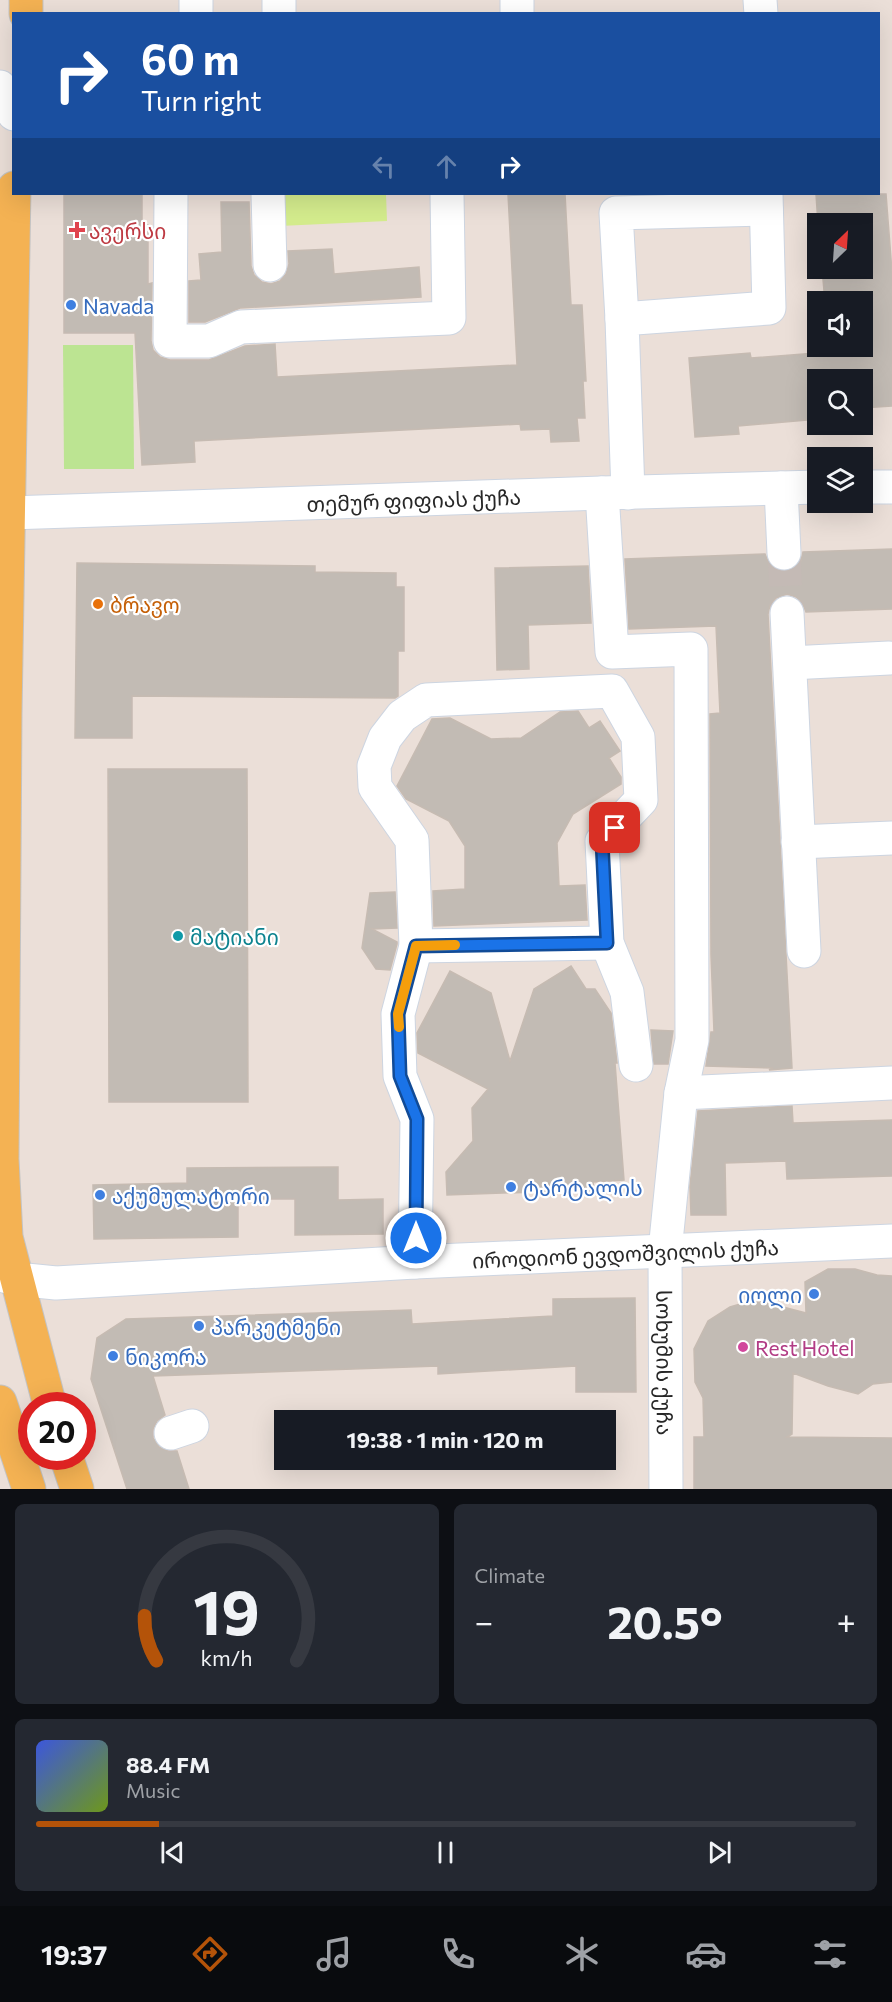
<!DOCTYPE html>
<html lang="en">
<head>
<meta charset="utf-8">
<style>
  :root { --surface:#171b24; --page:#242831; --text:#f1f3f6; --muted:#9ea1a6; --line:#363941; --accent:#b45309 }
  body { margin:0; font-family:Commissioner,"Noto Sans Georgian",sans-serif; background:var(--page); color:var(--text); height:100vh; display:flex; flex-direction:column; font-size:22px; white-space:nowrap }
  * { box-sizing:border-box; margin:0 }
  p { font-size:20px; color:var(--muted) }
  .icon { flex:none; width:33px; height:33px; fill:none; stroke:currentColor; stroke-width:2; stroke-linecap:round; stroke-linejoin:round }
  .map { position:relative; height:1489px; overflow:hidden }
  .side { display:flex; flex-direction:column; gap:15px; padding:15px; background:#0d0f14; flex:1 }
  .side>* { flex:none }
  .hud { position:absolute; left:12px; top:12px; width:868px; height:183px; border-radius:0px; box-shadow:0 6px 24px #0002; background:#1a4fa0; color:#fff; overflow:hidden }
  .needle { width:39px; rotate:25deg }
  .tools { position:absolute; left:807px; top:213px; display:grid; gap:12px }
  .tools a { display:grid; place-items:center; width:66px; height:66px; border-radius:0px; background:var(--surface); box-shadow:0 6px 24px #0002; font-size:30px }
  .speed { position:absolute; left:18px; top:1392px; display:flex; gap:12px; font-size:30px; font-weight:700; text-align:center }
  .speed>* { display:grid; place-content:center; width:78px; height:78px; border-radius:50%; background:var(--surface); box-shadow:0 6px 24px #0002; line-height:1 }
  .speed .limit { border:9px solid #d22; background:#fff; color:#111 }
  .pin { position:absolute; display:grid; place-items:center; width:51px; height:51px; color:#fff; margin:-26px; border-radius:12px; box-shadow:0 3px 9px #0006 }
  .me { position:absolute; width:66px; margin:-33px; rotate:0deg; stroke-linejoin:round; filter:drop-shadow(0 0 4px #0008) }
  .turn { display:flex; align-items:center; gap:21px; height:126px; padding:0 30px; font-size:27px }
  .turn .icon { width:78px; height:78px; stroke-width:2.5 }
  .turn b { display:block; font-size:42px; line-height:51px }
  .lanes { display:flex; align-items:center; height:57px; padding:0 30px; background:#0003; justify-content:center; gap:30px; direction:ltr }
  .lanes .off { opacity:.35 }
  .big { font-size:45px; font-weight:700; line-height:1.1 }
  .side .widget { flex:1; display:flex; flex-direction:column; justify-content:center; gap:9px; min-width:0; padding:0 21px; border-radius:9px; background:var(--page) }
  .side .dial { align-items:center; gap:0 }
  .dial svg { height:156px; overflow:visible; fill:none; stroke:var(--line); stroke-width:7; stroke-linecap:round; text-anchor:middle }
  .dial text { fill:var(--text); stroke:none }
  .song { display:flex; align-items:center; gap:18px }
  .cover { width:72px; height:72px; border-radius:9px; background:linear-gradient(135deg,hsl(230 70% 55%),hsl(80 70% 35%)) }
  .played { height:6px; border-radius:3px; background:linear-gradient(90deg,var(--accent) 15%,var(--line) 15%) }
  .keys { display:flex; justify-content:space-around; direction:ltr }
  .heat { display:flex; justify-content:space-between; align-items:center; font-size:33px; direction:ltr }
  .side .tiles { flex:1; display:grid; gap:15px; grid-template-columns:1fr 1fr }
  .widget:last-child { grid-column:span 2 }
  .trip { position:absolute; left:274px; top:1410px; width:342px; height:60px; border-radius:0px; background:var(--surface); box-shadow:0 6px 24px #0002; font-weight:700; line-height:60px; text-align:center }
  .tab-bar { display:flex; height:96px; justify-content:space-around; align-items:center; background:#090b0e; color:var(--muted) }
  .tab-bar .icon { width:42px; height:42px }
  .tab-bar .active { color:var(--accent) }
  .tab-bar b { font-size:27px; color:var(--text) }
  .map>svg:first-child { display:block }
  .green { fill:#bce492 }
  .pitch { fill:#d4ec8d }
  .building { fill:#c2bbb4; stroke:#c6bbb2; stroke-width:1.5 }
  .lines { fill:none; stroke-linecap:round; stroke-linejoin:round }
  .minor-tunnel { stroke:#c4bab5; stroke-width:33; stroke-dasharray:33 16; stroke-linecap:butt }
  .minor-casing { stroke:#cdd5e1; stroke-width:35 }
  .major-casing { stroke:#c3c3c3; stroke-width:35 }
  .minor { stroke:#fff; stroke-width:33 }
  .major { stroke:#f4b253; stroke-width:33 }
  .route-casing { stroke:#114b97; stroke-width:15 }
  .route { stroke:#1a73e8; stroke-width:10 }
  .slow { stroke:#f59e0b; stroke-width:10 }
  .health-dot { fill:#e0444e; stroke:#fff; stroke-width:2 }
  .shop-dot { fill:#3f7fe0; stroke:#fff; stroke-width:2 }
  .food-dot { fill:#e8710a; stroke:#fff; stroke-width:2 }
  .culture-dot { fill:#0f9aa8; stroke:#fff; stroke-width:2 }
  .hotel-dot { fill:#d1479c; stroke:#fff; stroke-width:2 }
  .labels { text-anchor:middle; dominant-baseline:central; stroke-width:4.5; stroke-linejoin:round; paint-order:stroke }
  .health-label { font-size:21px; fill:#be3a42; stroke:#fff; text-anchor:start }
  .shop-label { font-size:21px; fill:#366cbe; stroke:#fff; text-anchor:start }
  .street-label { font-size:21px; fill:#272727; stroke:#fff }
  .food-label { font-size:21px; fill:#c56008; stroke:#fff; text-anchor:start }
  .culture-label { font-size:21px; fill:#0d838f; stroke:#fff; text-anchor:start }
  .hotel-label { font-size:21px; fill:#b23c85; stroke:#fff; text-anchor:start }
</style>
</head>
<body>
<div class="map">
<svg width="892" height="1489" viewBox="0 0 892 1489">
  <rect width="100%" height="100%" fill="#ebdfd8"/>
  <!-- green -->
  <path class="green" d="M133,345L134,469H64L63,345Z"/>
  <!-- pitch -->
  <path class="pitch" d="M278,194H386L387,221L280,226Z"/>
  <!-- building -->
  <path class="building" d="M64,194H142V224L148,225V284L152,283L151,341L153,350L160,357L170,360H209L245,346L275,344L277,377L517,365L508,194H565L571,305H582L586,381H583L585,418H577L579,441L551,442L550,429L521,430L520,424L194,441L195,462L142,465L135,333H64Z
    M816,194H886L892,272V406L862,408V380H818V419L738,426L739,434L695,437L689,358L750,353L751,358L829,352V346H862V302H825L822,268H862V224H818Z
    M221,202H249L251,266L254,275L262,282L271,284L280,281L286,274L289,264L288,251L332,249L334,274L419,267L421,297L240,308L205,322H189V281L201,280L199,254L222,252Z
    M892,549V609L806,612L802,602L796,597L787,594L776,598L770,605L768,614L792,1068L769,1070L773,1068L706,1066L711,1032H714L711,955L710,714L720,713L716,626L629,629L625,559L765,554L769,564L776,570L784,572L795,568L801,561L803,552Z
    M77,563L315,566V572L396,573V587H404V651H398V696L395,698L132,696V738H75Z
    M588,566L591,623L528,625L529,669L497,670L495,568Z
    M578,711L589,728L600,721L620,751L609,758L621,777V784L573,814L557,843L559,886L585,885L587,920L434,926L433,891L465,889V846L449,821L406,799L397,786L432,719L450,718L491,739L521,738L560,712Z
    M108,769H247L248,1102H109Z
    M395,892L397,928L372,929L397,942V944L390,970L376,969L362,948L370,893Z
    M571,966L586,989H595L611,1013L617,1063H615L624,1180L593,1182L594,1190L447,1195L446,1172L473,1141L472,1108L488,1089L418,1053L417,1033L450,971L491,993L510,1061L534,989Z
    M651,1030L673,1031L668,1064H654Z
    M792,1106L793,1123L892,1120V1176L787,1179L786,1161L725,1163L726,1215H691L690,1186L698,1111Z
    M338,1167V1200L383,1199V1234L295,1235V1199H238V1237L94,1239L93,1185L187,1183V1168Z
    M828,1269H855L877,1275L892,1276V1382L873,1384L858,1394L828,1386L793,1373L792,1434L787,1437L892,1438V1489H694V1437H704L703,1398L695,1382L694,1349L708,1321L730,1307L747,1302H764L806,1313L805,1282Z
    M635,1298L636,1392H576V1366L438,1374V1366L153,1376L165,1415L157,1421L153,1429V1438L159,1447L168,1451H177L189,1489H127L91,1379L97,1338L126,1319L411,1310L412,1324L553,1316V1299Z"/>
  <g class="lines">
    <!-- minor-tunnel -->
    <path class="minor-tunnel" d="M784,553L787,613"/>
    <defs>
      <g id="minor">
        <path d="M196,0V14"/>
        <path d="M279,0V14"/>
        <path d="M517,0V14"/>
        <path d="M760,0L761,14"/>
        <path d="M0,87L14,114"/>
        <path d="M171,194L170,341H209L241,327L449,318L447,194"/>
        <path d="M268,194L270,265"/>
        <path d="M622,319L616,213L766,209"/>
        <path d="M862,487H892"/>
        <path d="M781,488L784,553"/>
        <path id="s1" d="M602,493L612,652L691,649L692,1040L681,1093L665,1251L666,1489"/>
        <path d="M628,493L622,319L769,308L766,194"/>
        <path id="s2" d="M9,513L602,493L818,487"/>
        <path d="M787,613L804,951"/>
        <path d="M790,663L889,658"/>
        <path d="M798,842L892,838"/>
        <path d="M416,946L607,943"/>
        <path d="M681,1093L892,1083"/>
        <path d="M415,1262L417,1119L400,1076L398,1014L416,946L412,840L375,787L374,766L385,738L402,716L426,700L612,691L638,737L641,800L602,841L607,943L627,992L636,1065"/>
        <path id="s3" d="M0,1275L16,1279L56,1283L415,1262L892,1241"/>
        <path d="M171,1433L192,1426"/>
      </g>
      <path id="major" d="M26,0V14
        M14,188L5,714L2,1159L6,1237L50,1406
        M0,1402L29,1489
        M66,1456L77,1489"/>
    </defs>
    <!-- minor casing -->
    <use href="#minor" class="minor-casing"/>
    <!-- major casing -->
    <use href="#major" class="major-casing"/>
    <!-- minor -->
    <use href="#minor" class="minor"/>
    <!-- major -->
    <use href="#major" class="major"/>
  </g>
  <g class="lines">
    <defs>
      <path id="route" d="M416,1238L417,1119L400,1076L398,1014L416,946L607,943L602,841L615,828"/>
    </defs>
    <!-- route casing -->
    <use href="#route" class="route-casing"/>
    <!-- route -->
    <use href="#route" class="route"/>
    <!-- slow -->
    <path class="slow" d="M399,1027L398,1014L416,946L455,945"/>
  </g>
  <!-- markers -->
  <path class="health-dot" d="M74 221h6v6h6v6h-6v6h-6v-6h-6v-6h6z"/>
  <g class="shop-dot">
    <circle cx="71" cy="305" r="6"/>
    <circle cx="511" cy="1187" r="6"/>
    <circle cx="100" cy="1195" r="6"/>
    <circle cx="814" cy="1294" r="6"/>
    <circle cx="199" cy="1326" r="6"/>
    <circle cx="113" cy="1356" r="6"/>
  </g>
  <circle class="food-dot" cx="98" cy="604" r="6"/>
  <circle class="culture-dot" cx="178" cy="936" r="6"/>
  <circle class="hotel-dot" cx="743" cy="1347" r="6"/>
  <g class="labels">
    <!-- health labels -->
    <g class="health-label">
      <text x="89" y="230">ავერსი</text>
    </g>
    <!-- shop labels -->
    <g class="shop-label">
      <text x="83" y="305">Navada</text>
      <text x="523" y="1187">ტარტალის</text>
      <text x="112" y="1195">აქუმულატორი</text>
      <text x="802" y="1294" text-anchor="end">იოლი</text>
      <text x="211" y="1326">პარკეტმენი</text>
      <text x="125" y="1356">ნიკორა</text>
    </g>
    <!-- street labels -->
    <g class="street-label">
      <text stroke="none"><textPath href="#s2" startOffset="405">თემურ ფიფიას ქუჩა</textPath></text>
      <text stroke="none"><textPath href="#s3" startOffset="627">იროდიონ ევდოშვილის ქუჩა</textPath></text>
      <text stroke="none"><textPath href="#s1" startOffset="954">სოხუმის ქუჩა</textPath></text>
    </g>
    <!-- food labels -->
    <g class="food-label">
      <text x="110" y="604">ბრავო</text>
    </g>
    <!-- culture labels -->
    <g class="culture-label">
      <text x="190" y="936">მატიანი</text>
    </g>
    <!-- hotel labels -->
    <g class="hotel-label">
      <text x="755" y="1347">Rest Hotel</text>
    </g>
  </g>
</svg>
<div class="tools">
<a><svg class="needle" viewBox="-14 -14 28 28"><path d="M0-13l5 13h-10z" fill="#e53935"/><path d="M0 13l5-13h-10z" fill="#9ea1a6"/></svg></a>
<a><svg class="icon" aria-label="sound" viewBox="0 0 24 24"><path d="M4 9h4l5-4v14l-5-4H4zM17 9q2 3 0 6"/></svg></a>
<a><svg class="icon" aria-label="search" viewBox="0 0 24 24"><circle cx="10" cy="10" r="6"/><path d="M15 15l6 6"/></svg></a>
<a><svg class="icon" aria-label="layers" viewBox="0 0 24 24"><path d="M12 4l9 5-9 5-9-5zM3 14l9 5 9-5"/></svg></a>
</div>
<div class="speed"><div class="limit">20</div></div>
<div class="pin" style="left:615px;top:828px;background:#d93025"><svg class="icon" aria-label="arrive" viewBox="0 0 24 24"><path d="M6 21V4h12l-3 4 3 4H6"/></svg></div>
<svg class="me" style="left:416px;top:1238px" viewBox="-20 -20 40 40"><circle r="17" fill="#1a73e8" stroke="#fff" stroke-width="3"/><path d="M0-11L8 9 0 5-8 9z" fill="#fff"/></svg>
<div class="trip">19:38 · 1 min · 120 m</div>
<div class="hud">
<div class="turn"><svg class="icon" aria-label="right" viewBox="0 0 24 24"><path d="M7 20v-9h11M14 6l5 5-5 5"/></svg><div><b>60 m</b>Turn right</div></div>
<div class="lanes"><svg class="icon off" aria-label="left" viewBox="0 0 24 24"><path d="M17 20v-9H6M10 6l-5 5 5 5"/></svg><svg class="icon off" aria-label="ahead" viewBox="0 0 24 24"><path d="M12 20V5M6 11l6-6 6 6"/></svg><svg class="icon" aria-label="right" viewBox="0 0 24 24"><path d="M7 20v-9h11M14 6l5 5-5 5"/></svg></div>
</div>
</div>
<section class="side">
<div class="tiles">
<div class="widget dial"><svg viewBox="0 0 100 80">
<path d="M14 69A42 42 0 1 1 86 69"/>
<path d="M14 69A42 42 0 0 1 8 46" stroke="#b45309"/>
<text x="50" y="56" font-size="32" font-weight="700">19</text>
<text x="50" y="72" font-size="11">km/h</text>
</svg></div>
<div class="widget"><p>Climate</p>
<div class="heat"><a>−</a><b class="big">20.5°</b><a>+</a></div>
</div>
<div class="widget">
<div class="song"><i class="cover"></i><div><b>88.4 FM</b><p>Music</p></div></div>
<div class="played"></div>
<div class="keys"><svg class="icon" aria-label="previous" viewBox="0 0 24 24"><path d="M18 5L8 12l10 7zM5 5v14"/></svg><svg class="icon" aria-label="pause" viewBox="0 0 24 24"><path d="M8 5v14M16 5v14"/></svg><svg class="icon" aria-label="next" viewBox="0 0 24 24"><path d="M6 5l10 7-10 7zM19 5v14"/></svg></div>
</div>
</div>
</section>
<nav class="tab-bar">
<b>19:37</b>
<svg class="icon active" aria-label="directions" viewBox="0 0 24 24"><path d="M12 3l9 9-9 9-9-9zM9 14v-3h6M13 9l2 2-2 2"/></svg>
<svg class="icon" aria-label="music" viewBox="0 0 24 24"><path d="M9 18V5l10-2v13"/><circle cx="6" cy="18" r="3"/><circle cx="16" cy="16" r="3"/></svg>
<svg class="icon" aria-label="phone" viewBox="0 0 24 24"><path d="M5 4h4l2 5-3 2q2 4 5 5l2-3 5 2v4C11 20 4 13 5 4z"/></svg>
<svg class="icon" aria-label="climate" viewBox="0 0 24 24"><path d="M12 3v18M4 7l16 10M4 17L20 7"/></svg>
<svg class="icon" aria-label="car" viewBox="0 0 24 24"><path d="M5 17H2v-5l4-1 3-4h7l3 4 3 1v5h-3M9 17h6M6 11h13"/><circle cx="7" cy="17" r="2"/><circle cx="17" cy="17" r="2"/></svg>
<svg class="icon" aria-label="filters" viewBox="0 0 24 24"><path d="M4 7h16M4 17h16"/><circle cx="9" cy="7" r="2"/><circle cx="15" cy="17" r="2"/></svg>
</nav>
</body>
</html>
